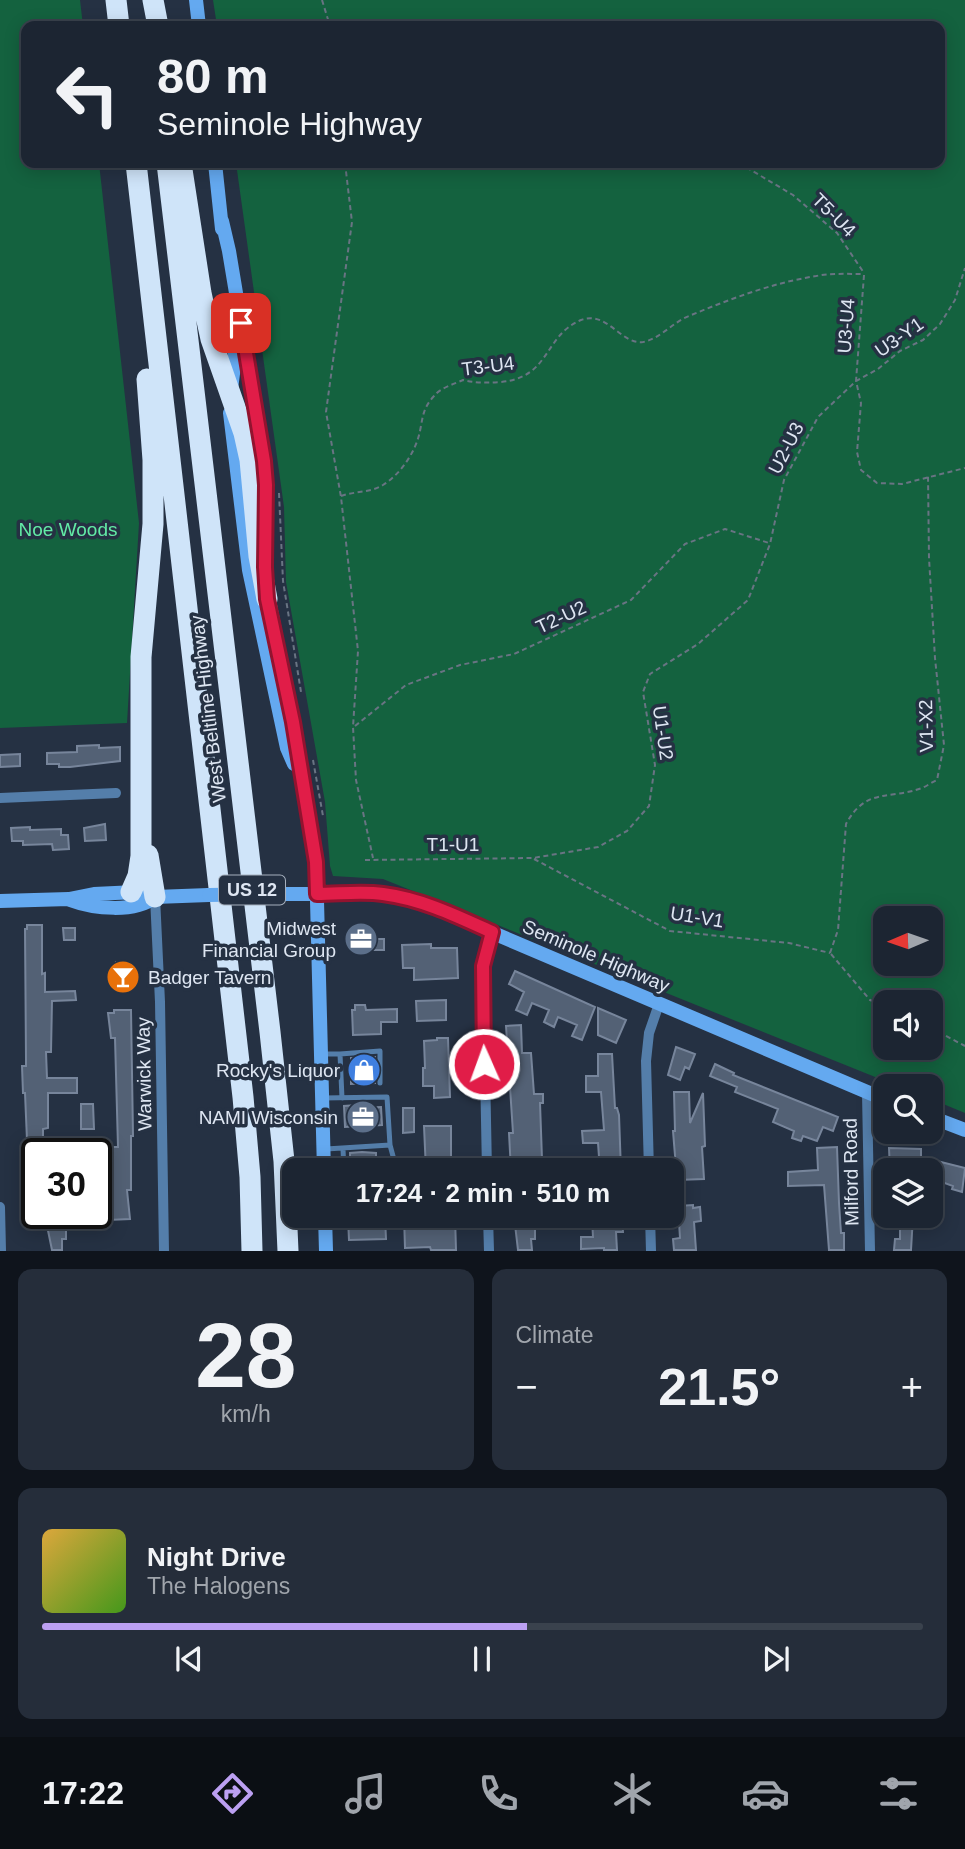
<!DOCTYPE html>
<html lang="en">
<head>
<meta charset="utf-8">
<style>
  :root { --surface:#1c2532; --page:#252d3a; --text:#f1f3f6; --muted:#a0a5ac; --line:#3a424d; --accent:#bca0f2 }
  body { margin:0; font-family:Arial,sans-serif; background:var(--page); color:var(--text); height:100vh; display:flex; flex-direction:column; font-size:26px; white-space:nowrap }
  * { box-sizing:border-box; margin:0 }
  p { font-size:23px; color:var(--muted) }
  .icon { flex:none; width:38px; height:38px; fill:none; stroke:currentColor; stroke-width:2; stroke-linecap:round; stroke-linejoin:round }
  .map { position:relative; height:1251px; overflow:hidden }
  .drawer { display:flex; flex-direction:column; gap:18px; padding:18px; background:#0f141c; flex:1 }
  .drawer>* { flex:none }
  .top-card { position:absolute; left:21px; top:21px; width:924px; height:147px; border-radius:14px; box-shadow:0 4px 18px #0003,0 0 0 2px var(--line); background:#1c2532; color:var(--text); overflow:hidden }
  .needle { width:46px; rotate:268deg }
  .fabs { position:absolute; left:873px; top:906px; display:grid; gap:14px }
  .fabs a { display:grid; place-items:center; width:70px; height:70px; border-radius:14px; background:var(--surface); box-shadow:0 4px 18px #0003,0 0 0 2px var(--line); font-size:35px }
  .speed { position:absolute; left:21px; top:1138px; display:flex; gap:14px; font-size:35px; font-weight:700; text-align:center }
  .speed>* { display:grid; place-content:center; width:91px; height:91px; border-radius:50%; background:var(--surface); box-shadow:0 4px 18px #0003,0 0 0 2px var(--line); line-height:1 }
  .speed .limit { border:4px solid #111; border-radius:10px; background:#fff; color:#111 }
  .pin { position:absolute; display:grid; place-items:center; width:60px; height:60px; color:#fff; margin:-30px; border-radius:14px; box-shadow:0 4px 10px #0006 }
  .me { position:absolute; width:77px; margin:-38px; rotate:358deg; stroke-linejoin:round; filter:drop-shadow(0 0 5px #0008) }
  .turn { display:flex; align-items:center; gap:24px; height:147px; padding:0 21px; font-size:32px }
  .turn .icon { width:91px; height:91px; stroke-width:2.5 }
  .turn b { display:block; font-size:49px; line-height:60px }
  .big { font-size:52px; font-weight:600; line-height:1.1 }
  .drawer .card { flex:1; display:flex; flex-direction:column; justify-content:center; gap:10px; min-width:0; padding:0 24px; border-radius:14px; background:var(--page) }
  .drawer .dial { align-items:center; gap:0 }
  .dial b { font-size:91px; line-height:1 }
  .song { display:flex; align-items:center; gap:21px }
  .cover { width:84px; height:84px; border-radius:10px; background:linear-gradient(135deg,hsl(40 70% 55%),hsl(100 70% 35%)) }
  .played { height:7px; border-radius:4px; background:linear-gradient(90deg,var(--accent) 55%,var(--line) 55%) }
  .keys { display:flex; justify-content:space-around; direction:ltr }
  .heat { display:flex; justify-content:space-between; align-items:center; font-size:38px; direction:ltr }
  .drawer .tiles { flex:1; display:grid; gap:18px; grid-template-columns:1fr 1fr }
  .card:last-child { grid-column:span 2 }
  .trip { position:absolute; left:282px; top:1158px; width:402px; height:70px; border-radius:14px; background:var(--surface); box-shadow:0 4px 18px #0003,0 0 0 2px var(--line); font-weight:600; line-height:70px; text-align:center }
  .tab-bar { display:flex; height:112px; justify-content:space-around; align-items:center; background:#0b0f14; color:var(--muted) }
  .tab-bar .icon { width:49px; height:49px }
  .tab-bar .current { color:var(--accent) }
  .tab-bar b { font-size:32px; color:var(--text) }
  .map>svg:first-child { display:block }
  .green { fill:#14623f; fill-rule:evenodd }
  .building { fill:#536175; stroke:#77859b; stroke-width:2 }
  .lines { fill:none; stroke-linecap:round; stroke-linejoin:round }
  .path { stroke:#697483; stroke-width:2; stroke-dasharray:5 3.5; stroke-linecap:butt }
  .lane { stroke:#547eaa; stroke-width:5 }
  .street { stroke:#547eaa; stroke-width:10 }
  .secondary { stroke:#64a9f0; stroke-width:14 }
  .highway { stroke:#cfe4f9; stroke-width:21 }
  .secondary-bridge { stroke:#64a9f0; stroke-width:14 }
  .route-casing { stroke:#92132f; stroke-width:18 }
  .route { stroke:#e11d48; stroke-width:12 }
  .labels { text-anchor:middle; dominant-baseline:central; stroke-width:7; stroke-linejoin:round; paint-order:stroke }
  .shield { fill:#253143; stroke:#a6b0be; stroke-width:2 }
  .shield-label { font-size:18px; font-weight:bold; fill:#dee6f2 }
  .street-label { font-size:19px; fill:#dee6f2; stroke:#253143 }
  .park-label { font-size:19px; fill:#62eba6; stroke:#253143 }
  .poi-label { font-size:19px; fill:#dee6f2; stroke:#253143; text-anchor:end }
</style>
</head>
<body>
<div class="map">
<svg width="965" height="1251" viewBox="0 0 965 1251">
  <rect width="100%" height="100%" fill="#253143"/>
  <!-- green -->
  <path class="green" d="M0,0H80L83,26H26V163H99L139,523L127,723L0,728Z
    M213,0H965V1113L931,1099V1087H900L383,879L333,876L330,866L325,802L286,582L284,507L236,163H940V26H217ZM886,919H931V964H886ZM886,1003H931V1048H886Z"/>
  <!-- building -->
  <path class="building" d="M99,745V748L120,747V761L70,767H59V764H47V753L77,752V746Z
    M20,754V766L0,767V755Z
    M105,824L106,840L85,841L84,828Z
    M30,827V830L61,829V835H68L69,849L53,850L52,844L23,845V841H12L11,828Z
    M27,925H42V974L45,973V992L75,991L76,1000L52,1001L51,1052H46L47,1078H77V1093H48V1128L43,1129V1140H27L25,1093H23L22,1066H26V1059L25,929H27Z
    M63,928H75V940H64Z
    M352,928H369L370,939H384V950H370V946H353Z
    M431,944V948H457L458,978L414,980V968H403L402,945Z
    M116,962H129L130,970H133L132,990L117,991V983H113V972H117Z
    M515,971L595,1007L582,1040L572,1036L577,1025L558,1017L554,1027L544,1022L549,1010L532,1003L527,1015L516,1010L524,992L509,984Z
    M446,1000V1020L417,1021L416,1001Z
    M355,1005H365L366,1010L397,1009V1022H381V1034L353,1035L352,1010H355Z
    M598,1008L626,1020L616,1043L598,1035Z
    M114,1010H131L133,1136H131V1190H127L130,1219L108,1220L107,1205L111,1204L110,1171H113L112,1147H118L115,1038H111L108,1013H114Z
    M521,1025L522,1053H531L534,1094H543V1103H540L542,1159L524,1160V1171H511L509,1133H513L506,1026Z
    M437,1038H448L450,1097L434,1098V1086H423V1068H425L424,1041L437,1040Z
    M676,1047L695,1054L689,1069L685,1067L680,1080L668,1075Z
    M598,1054H612L615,1108H617L619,1115L621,1171H600L598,1143H583L582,1131L604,1130L601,1092H586V1076H598Z
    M375,1057V1083L351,1084V1058Z
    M715,1064L734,1073L733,1075L838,1117L833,1131L823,1127L817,1141L803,1136L801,1141L792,1138L794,1131L773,1122L778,1109L735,1092L737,1087L710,1076Z
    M674,1092H689L690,1123L703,1093L705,1146L702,1147L704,1179L677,1180L673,1131H675Z
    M81,1104H93L94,1129H81Z
    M357,1105V1108L381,1107L382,1125L345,1127L344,1106Z
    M403,1108H414V1132L403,1133Z
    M424,1126H451V1171H426Z
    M837,1147L839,1203L841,1233H844V1250H829L824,1185L788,1186V1172L818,1170L817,1148Z
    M889,1148L921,1149V1157L965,1168L962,1192L952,1189L953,1186L931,1178V1169L890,1171Z
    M362,1152L376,1153V1171H350V1153Z
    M693,1205V1208L700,1207L701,1221L694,1222L696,1250H674L673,1239L680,1238L678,1206Z
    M69,1213H81V1228L69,1229Z
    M404,1216H455L456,1250H431L430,1247L405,1248Z
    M514,1216H535V1239H531L532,1250H518Z
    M900,1216H913L911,1250H894L895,1239H900Z
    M385,1217L386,1239L349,1240L348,1218Z
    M622,1217L623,1232H616L617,1250H604V1248L581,1249V1237H593L592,1218Z
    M66,1220V1239H62V1250H52L46,1221Z"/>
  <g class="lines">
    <!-- path -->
    <path class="path" d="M322,0L330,26
      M345,163L352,222L326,412L341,497L358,651L353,727L356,780L373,858
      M739,163L793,195L837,233L864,273
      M864,275L856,381L861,403L857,452L861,470L877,483L902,484L965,468
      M279,493L283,581L301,692
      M341,496C355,491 370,493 383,485C401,474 416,451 420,431C423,416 423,408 434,396C440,388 454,384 463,380C475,383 486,383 500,382C551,378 543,336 581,320C607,310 621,345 643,342C660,339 673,322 689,316C730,299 772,283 816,276C832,273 848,274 864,274
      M355,726L406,685L460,665L514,654L631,600L685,544L725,529L769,543
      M313,760L323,816
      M534,859L670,931L789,943L830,953
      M365,860L533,858L598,847L627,831L649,806L655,765L643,692L650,674L698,644L748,600L770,544L784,480L818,417L856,381L878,369L900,351L923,340L940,324L955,300L965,268
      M830,953L838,930L846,824C866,787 889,800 922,788C927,786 932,782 937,780L944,745L935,658L929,558L928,476
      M831,954L870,1000L886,1007
      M931,1028L965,1046"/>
    <!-- lane -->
    <path class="lane" d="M324,1054H340L342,1098
      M340,1054L380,1051V1083
      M323,1098L387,1097L390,1145
      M326,1149L390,1145L397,1171
      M343,1149L344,1171"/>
    <!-- street -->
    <path class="street" d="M0,798L116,793
      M155,897L160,1002L164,1251
      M867,1093L870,1251
      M487,1171L483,966L492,932
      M649,1171L646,1061L649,1033L659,1004
      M0,1207L1,1251
      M488,1216L489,1251
      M650,1216L651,1251"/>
    <!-- secondary -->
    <path class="secondary" d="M196,0L199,26
      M215,163L222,229
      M222,221L229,251L264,461L265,531
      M231,389L235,358L232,322
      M230,413L249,570L287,748L294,764
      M267,590L293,722L316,862L324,1171
      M281,894H381L425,904L886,1100
      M70,900C94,909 135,913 155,897
      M0,901L69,899L94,894L136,892L155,897L209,895
      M931,1117L965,1130
      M325,1216L326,1251"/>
    <!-- highway -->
    <path class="highway" d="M116,0L119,26
      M153,0L158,26
      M136,163L243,1097L250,1177L252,1251
      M167,163L270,1032L284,1161L288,1251
      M181,163L201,293L211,339L244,433L250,460L259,556L267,599
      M148,855L155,897
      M131,892L138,876L141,856V657L153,524V460L147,379"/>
    <!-- secondary-bridge -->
    <path class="secondary-bridge" d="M209,895L281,894"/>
  </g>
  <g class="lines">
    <defs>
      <path id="route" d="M241,323L264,461L266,485L265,567L267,599L293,722L316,862L317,894C339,894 362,891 383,894C422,899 457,916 492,932L483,966L484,1064"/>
    </defs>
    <!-- route casing -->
    <use href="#route" class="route-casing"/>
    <!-- route -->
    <use href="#route" class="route"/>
  </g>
  <!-- icons -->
  <defs>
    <symbol id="office-disc" viewBox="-11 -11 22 22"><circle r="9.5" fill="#5c6f8a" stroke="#253143"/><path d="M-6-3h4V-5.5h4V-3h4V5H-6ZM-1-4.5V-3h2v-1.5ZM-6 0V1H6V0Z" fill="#fff"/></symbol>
    <symbol id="bar-disc" viewBox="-11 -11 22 22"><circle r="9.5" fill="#e8710a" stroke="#253143"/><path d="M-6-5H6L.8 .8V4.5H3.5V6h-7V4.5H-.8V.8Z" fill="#fff"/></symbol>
    <symbol id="shop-disc" viewBox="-11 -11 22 22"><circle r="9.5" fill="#3f7fe0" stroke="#253143"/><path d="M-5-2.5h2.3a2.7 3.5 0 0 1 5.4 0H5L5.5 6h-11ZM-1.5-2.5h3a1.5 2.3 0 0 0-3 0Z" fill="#fff"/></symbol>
  </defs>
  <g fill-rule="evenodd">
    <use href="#office-disc" x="342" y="920" width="38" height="38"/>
    <use href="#bar-disc" x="104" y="958" width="38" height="38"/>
    <use href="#shop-disc" x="345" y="1051" width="38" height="38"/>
    <use href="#office-disc" x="344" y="1098" width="38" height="38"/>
  </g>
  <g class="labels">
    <!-- shield labels -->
    <rect class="shield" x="219" y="875.5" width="66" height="29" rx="5"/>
    <g class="shield-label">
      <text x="252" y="890">US 12</text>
    </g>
    <!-- street labels -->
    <g class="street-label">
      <text transform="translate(834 215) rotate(45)">T5-U4</text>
      <text transform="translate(846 326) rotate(-86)">U3-U4</text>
      <text transform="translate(899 337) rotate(-35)">U3-Y1</text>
      <text transform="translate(488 366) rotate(-7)">T3-U4</text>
      <text transform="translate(786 448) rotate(-63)">U2-U3</text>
      <text transform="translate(561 617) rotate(-25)">T2-U2</text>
      <text transform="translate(208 709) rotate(-97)">West Beltline Highway</text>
      <text transform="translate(926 726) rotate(-91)">V1-X2</text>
      <text transform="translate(663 733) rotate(82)">U1-U2</text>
      <text x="453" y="844">T1-U1</text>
      <text transform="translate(697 917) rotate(9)">U1-V1</text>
      <text transform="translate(596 956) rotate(23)">Seminole Highway</text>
      <text transform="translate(144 1074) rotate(-91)">Warwick Way</text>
      <text transform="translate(851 1172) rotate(-91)">Milford Road</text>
    </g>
    <!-- park labels -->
    <g class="park-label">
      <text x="68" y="529">Noe Woods</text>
    </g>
    <!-- poi labels -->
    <g class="poi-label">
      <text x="336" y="928">Midwest<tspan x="336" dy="22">Financial Group</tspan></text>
      <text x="148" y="977" text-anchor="start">Badger Tavern</text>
      <text x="340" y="1070">Rocky's Liquor</text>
      <text x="338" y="1117">NAMI Wisconsin</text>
    </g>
  </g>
</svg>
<div class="fabs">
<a><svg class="needle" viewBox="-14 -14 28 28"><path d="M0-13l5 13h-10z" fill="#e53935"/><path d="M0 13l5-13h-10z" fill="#a0a5ac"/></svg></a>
<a><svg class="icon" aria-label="sound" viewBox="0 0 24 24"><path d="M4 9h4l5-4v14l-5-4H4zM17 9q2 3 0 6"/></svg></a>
<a><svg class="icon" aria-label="search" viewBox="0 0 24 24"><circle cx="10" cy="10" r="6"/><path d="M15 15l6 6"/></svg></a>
<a><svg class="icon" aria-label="layers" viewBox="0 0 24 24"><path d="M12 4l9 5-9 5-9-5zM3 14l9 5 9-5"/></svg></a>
</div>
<div class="speed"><div class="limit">30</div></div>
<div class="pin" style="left:241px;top:323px;background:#d93025"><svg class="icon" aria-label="arrive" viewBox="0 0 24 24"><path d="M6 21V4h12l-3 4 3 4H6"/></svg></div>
<svg class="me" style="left:484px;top:1064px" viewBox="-20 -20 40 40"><circle r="17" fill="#e11d48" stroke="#fff" stroke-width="3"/><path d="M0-11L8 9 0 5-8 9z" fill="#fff"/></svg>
<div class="trip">17:24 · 2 min · 510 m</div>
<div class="top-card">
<div class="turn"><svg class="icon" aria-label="left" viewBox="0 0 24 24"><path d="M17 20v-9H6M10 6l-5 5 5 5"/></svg><div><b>80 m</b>Seminole Highway</div></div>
</div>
</div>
<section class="drawer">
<div class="tiles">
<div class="card dial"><b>28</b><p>km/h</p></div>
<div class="card"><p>Climate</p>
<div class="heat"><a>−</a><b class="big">21.5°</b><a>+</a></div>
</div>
<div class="card">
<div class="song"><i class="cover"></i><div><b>Night Drive</b><p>The Halogens</p></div></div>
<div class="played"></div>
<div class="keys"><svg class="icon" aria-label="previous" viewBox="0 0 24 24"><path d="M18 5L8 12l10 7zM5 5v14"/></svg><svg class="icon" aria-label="pause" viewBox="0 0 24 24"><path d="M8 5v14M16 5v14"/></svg><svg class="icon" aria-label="next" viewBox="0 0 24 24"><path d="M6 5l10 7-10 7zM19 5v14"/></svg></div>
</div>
</div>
</section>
<nav class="tab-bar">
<b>17:22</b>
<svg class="icon current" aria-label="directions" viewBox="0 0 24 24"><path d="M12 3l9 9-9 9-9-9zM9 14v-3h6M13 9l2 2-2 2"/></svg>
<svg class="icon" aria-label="music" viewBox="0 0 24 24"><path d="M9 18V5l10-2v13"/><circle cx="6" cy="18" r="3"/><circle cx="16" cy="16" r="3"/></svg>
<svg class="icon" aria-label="phone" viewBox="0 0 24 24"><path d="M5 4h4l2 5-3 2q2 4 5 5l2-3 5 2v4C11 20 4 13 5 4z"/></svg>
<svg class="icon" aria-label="climate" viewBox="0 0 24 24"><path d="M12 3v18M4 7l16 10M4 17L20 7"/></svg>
<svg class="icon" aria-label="car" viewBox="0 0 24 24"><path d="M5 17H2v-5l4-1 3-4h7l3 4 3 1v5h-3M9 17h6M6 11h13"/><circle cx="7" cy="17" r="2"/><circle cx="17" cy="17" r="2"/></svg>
<svg class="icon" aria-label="filters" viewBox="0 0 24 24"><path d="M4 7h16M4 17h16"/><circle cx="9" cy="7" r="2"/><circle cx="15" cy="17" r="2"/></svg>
</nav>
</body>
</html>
